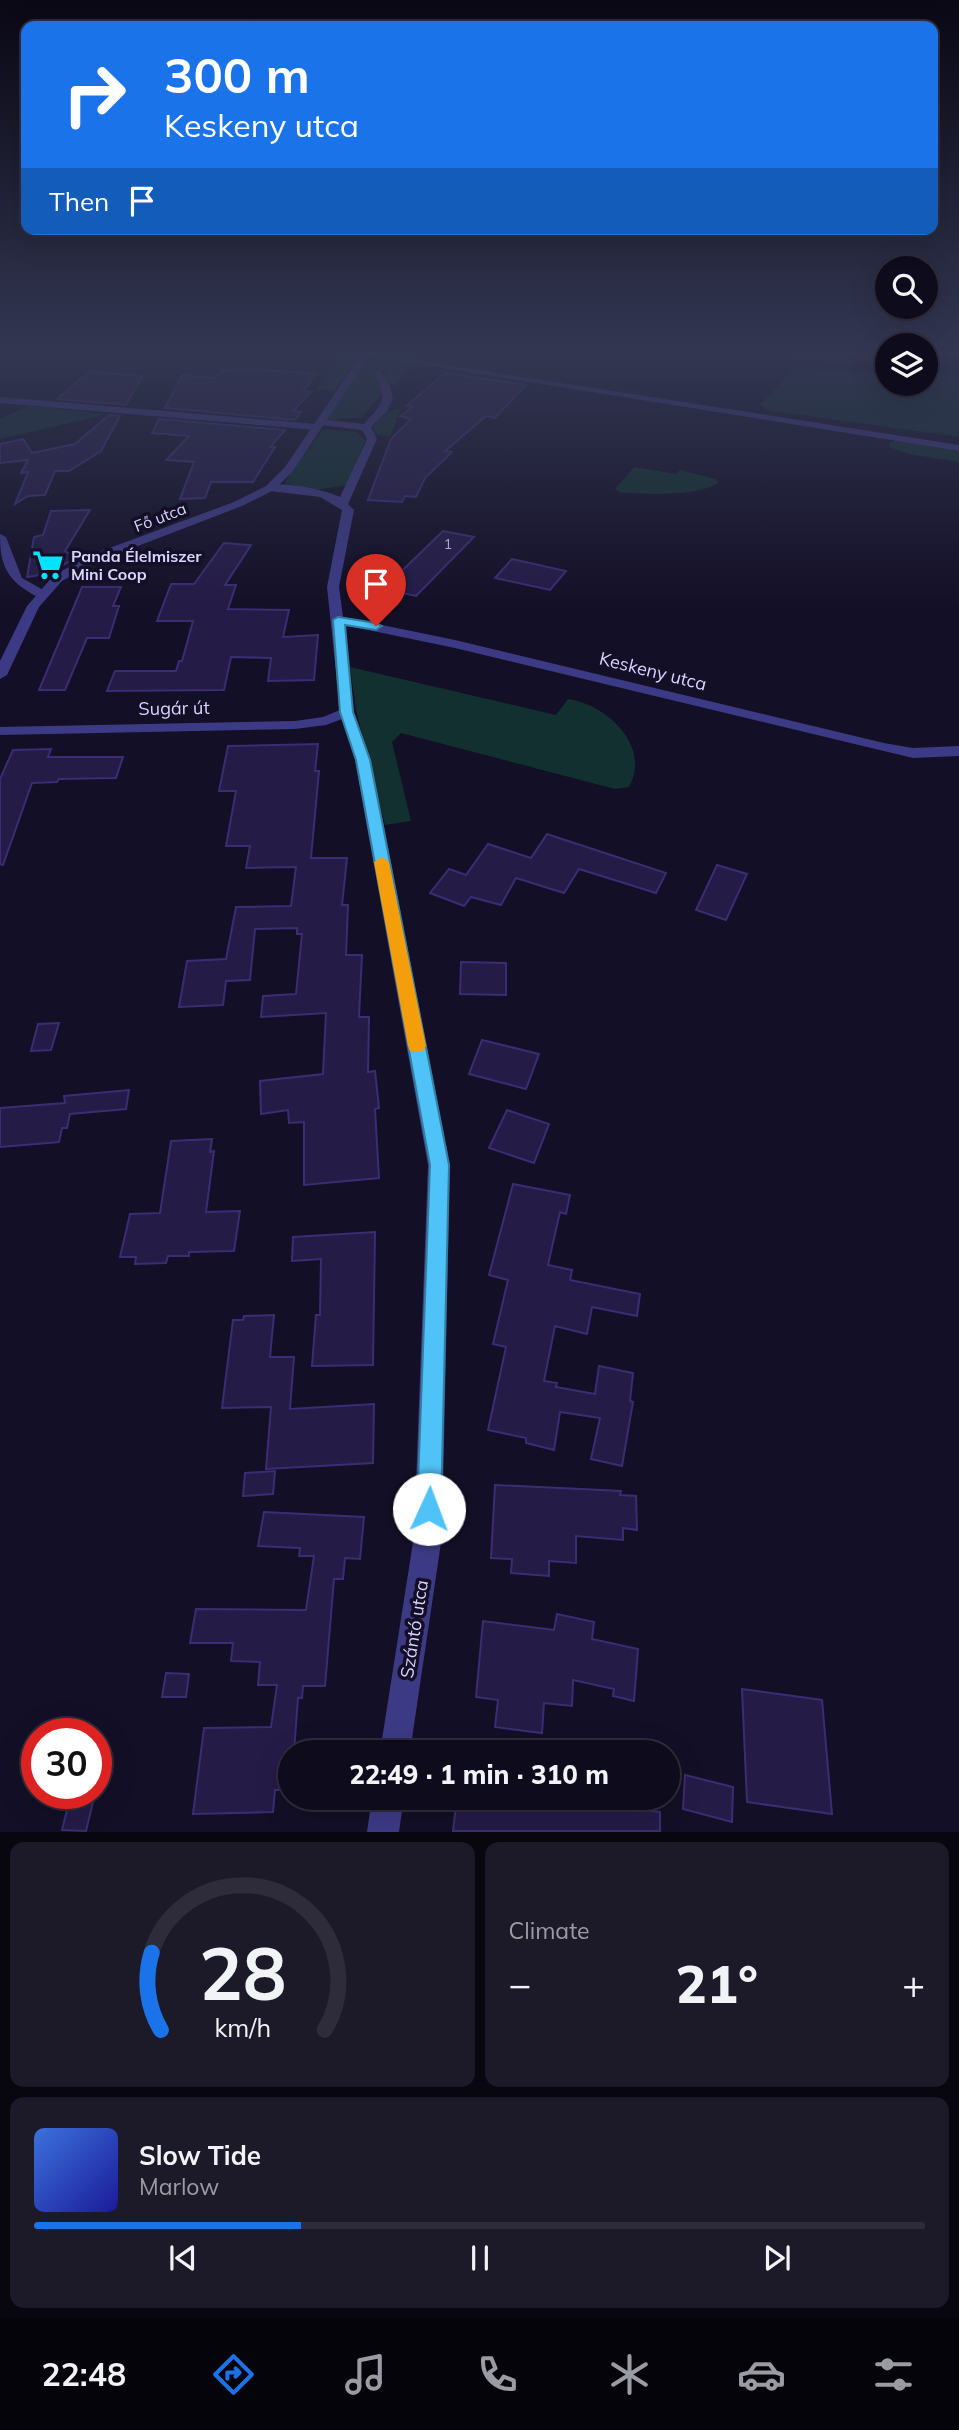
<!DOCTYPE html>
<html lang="en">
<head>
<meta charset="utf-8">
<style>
  :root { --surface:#0e0b1c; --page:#1c1929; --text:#f1f3f6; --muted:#9b9ba3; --line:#2e2b3b; --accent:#1a73e8 }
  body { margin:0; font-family:Mulish,sans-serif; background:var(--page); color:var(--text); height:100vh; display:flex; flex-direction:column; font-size:26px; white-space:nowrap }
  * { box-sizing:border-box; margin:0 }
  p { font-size:23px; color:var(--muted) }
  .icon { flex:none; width:38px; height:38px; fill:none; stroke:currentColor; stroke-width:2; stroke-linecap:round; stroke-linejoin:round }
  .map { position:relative; height:1832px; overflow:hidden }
  .details { display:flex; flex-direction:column; gap:10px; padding:10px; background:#08060f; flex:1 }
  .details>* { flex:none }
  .top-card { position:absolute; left:21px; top:21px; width:917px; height:214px; border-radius:14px; box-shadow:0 7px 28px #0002,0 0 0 2px var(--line); background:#1a73e8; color:#fff; overflow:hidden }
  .tools { position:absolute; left:875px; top:256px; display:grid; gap:14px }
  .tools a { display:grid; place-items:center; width:63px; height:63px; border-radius:50%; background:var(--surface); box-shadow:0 7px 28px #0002,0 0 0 2px var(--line); font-size:35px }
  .speed { position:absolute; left:21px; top:1718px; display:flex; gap:14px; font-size:35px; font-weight:700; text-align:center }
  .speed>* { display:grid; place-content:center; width:91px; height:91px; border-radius:50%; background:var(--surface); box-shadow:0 7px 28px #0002,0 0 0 2px var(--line); line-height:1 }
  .speed .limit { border:10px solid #d22; background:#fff; color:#111 }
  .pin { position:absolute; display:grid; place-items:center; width:60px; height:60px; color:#fff; margin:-72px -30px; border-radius:50% 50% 50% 0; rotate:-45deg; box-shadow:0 0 7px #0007 }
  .pin .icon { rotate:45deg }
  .me { position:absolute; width:77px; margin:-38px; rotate:2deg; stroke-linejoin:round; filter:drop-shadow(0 0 5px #0008) }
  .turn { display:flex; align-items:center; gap:24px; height:147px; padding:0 28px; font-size:32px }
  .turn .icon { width:91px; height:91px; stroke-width:2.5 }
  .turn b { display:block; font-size:49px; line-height:60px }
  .then { display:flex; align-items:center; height:66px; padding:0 28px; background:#0003; gap:14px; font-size:26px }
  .big { font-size:52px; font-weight:800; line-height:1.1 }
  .details .tile { flex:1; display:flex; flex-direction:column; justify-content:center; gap:10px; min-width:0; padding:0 24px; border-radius:14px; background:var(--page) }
  .details .dial { align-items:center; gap:0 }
  .dial svg { height:182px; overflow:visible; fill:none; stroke:var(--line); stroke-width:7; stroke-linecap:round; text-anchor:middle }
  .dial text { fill:var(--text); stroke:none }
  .song { display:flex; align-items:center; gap:21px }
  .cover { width:84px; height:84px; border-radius:10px; background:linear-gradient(135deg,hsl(220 70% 55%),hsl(240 70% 35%)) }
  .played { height:7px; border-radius:4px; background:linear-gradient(90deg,var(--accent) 30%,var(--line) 30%) }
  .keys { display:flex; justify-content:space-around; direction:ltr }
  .heat { display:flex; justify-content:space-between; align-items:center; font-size:38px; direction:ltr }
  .details .tiles { flex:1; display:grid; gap:10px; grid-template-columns:1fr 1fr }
  .tile:last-child { grid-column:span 2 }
  .trip { position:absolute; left:278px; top:1740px; width:402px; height:70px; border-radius:35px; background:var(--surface); box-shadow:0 7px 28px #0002,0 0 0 2px var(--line); font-weight:800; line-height:70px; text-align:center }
  .tab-bar { display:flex; height:112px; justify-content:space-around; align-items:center; background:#06040b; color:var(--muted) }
  .tab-bar .icon { width:49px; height:49px }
  .tab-bar .on { color:var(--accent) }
  .tab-bar b { font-size:32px; color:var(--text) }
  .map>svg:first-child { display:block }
  .green { fill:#12302f }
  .building { fill:#241b47; stroke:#3b2d73; stroke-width:2 }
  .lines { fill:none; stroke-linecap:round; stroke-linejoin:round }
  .minor { fill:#3d3a85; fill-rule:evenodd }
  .tertiary { fill:#3d3a85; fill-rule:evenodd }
  .route { fill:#4fc3f7; stroke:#337fa1; stroke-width:2 }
  .slow { fill:#f59e0b }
  .labels { text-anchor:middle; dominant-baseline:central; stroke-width:7; stroke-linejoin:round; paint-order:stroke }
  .number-label { font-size:14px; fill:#aca6d1 }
  .far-street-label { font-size:16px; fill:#d9d4ff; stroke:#130f26 }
  .far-poi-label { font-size:16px; font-weight:bold; fill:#d9d4ff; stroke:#130f26; text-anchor:start }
  .street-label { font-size:18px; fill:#d9d4ff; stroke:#130f26 }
</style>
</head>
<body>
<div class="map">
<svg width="959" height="1832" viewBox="0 0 959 1832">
  <rect width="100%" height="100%" fill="#130f26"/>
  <!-- green -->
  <path class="green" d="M341,352H361L334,390L317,389Z
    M759,352H879L884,362H836Z
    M386,360L418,364L412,371L406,370L395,387L385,378L387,370L376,369L374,374L383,392L362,417L330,420L328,417L363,365Z
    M794,369L887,373V383H926V374L959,375V437L767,410L761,404Z
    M28,406L108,414L0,439V419Z
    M401,408L390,437L376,434L373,426L386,412Z
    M323,429L356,432L365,441L347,485L315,490L284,483Z
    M899,441L959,451V462L909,454L889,447L890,442Z
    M634,467L676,474L680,470L716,479L718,483C699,496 642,495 619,492L615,489Z
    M350,667L556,715L568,699C606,704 652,746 629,787L615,789L401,733L392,742L411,821L385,825L356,710Z"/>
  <!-- building -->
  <path class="building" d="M236,368L317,374L303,391L311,392L293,411L301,412L295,420L165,408L182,375L215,378L223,370L234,371Z
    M89,372L142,376L126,405L57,399Z
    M445,373L526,385L495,418L486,416L445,451L452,452L425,478L416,497L405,496L402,502L368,500L391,439L411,419L400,416L413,407L406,406Z
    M109,415L120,416L101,451L69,471H55L45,495L28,496L15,504L27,475L28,472L21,473L28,460L0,463V444L23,439L32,453L75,444Z
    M159,419L285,430L270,447H275L253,482H211L205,498L180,499L194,462L166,460L189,436L152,433Z
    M90,510L65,551L76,558L46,574L27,577L34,537L43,535L51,511Z
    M443,531L474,537L416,596L383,589Z
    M224,543L251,545L225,585H236L228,609L289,610L283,637L318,635L314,680L268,681L271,658L231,657L224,690L107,691L115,671H176L179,661H182L193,621H157L171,584H194Z
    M512,559L566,571L550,590L495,578Z
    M82,587H121L113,606H119L109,638H87L65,690H39Z
    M318,744L315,771H319L311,858H347L342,905H348L346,955H362L359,1017H369L368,1072L375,1071L379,1108L375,1109L379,1178L304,1185V1122L289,1123L288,1110L261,1114L260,1081L323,1074L326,1013L261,1017L263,996L296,994L302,934H297V928L255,929L250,980L226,981L223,1005L179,1007L187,961L226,959L236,907L291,906L296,867L246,868L250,846H226L236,791H219L228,746Z
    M51,749L48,757H123L116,778L59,779L57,782L32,783L3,865L0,864V779L13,750Z
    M547,834L666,873L656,893L579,869L564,893L516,878L501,905L471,897L464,906L430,893L449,869L466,875L488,844L531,858Z
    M717,865L747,874L726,920L696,910Z
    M461,962L506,963V995L460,994Z
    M59,1023L51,1050L31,1051L38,1024Z
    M482,1040L539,1054L526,1089L469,1074Z
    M129,1090L126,1109L70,1114L67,1128H62L59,1142L0,1147V1108L65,1103L64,1096Z
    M507,1110L549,1124L534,1163L489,1148Z
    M212,1139L210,1152L214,1151L206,1212L240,1211L234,1251L189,1252V1256H168L166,1263L135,1264L136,1257H120L130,1214L160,1213L171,1141Z
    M513,1184L570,1195L566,1214L560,1212L548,1265L572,1270L570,1280L640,1294L637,1316L592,1307L587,1334L555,1326L544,1381L557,1383L556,1387L595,1394L599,1366L633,1373L630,1401L633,1402L622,1466L591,1459L600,1418L560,1412L554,1450L526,1443V1438L488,1430L506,1347L493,1344L508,1280L489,1275Z
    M375,1232L373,1365L312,1366L316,1315H320L321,1259L292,1261L293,1237Z
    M274,1315L270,1357H294L290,1409L374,1404L373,1463L266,1469L271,1407L222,1408L233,1320H243L244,1316Z
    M275,1471L273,1494L243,1496L245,1473Z
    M495,1485L621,1491L620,1495L636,1496L637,1530L623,1528V1540L576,1536V1563L549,1561V1576L511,1573L512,1559L491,1558Z
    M264,1512L364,1517L360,1559L345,1558L343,1579H334L325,1686H303L302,1698H298L294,1752H290V1790H275L273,1812L193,1814L204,1728L271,1727L277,1685H258L260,1662L231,1661L233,1643H190L196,1609L306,1610L314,1556H299L300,1548L258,1546Z
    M557,1614L594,1622L592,1639L638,1649L634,1701L613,1696L614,1689L573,1680L572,1706L544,1703L542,1733L495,1727L498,1700L476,1697L483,1621L554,1630Z
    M166,1673L189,1674L186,1697H162Z
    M742,1689L822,1700L832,1814L747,1802Z
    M685,1775L733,1787L732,1822L683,1809Z
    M71,1794H95L86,1831L62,1830Z
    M457,1797H561L660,1812V1831H453Z"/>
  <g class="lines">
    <!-- minor -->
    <path class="minor" d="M379,370L389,384L393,398L387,411L371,427L377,439L348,504L354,510L339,587L343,617L455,640L884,743L913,748L959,746V756L913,758L455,648L344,625L354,712L371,760L450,1165L442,1536L410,1752H380L414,1536L428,1165L355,760L342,719L326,725L295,729L0,735V727L295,721L323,717L340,710L327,587L342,510L320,497L270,491L265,488C278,479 325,490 340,497L367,439L362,430L321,425V429L317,430L0,403V397L316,424L317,420L320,419L364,424C383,403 389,400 374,373Z
      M0,534L6,537L22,578L45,591V597C38,598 35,596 29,592C5,578 0,561 0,534Z
      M372,1797H404L399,1832H367Z"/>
    <!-- tertiary -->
    <path class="tertiary" d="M363,352L959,445V451L369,356L293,471L274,490L242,506L104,559L62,581L39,607L7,675L0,679V661L27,606L54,575L96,553L234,502L266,486L285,467Z"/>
  </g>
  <!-- sky -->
  <linearGradient id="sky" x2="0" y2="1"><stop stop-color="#0a0815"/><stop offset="0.58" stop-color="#333752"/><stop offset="1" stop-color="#333752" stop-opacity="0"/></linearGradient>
  <rect width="959" height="608" fill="url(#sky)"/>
  <!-- route -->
  <path class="route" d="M338,617L376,623L382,626L376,630L345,625L353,712L370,760L449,1165L441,1509L438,1518L429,1522L420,1518L417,1509L430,1165L356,760L340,712L333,620Z"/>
  <!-- slow -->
  <path class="slow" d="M382,857L389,862L426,1046L423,1051H410L408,1046L374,862Z"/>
  <!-- icons -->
  <defs>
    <symbol id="supermarket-bare" viewBox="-9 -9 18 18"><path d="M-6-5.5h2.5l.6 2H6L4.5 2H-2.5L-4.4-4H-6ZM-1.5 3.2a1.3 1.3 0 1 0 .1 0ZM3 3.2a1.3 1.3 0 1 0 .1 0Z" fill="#00e5ff" stroke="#130f26" stroke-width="2.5" paint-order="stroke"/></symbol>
  </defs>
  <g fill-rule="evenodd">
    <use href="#supermarket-bare" x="26" y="543" width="44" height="44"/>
  </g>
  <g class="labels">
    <!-- number labels -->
    <g class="number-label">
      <text x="448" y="544">1</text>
    </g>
    <!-- far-street labels -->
    <g class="far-street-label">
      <text transform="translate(160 517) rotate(-21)">Fő utca</text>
    </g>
    <!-- far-poi labels -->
    <g class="far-poi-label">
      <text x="71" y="556">Panda Élelmiszer<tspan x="71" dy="18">Mini Coop</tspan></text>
    </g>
    <!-- street labels -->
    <g class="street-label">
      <text transform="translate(653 671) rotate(14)">Keskeny utca</text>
      <text transform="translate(174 708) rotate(-1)">Sugár út</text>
      <text transform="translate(414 1629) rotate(-81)">Szántó utca</text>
    </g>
  </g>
</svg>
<div class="tools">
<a><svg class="icon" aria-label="search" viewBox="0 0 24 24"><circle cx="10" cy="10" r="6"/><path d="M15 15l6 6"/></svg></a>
<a><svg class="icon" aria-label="layers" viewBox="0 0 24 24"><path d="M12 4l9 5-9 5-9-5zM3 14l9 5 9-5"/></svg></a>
</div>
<div class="speed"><div class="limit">30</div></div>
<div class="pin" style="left:376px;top:626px;background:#d93025"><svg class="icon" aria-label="arrive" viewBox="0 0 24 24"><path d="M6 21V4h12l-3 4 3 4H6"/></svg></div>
<svg class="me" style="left:429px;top:1509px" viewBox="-20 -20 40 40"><circle r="19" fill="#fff"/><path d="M0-13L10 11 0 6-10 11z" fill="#4fc3f7"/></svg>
<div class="trip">22:49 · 1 min · 310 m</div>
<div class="top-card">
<div class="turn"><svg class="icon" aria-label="right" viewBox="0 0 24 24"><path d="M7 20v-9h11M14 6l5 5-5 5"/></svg><div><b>300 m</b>Keskeny utca</div></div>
<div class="then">Then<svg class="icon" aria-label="arrive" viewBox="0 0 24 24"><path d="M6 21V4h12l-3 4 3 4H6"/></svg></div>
</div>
</div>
<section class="details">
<div class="tiles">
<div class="tile dial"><svg viewBox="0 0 100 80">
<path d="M14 69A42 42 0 1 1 86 69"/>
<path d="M14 69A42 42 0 0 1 10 35" stroke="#1a73e8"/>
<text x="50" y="56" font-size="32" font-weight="700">28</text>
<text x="50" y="72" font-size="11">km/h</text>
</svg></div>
<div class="tile"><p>Climate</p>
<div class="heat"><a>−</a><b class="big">21°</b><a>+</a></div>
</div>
<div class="tile">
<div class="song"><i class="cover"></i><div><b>Slow Tide</b><p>Marlow</p></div></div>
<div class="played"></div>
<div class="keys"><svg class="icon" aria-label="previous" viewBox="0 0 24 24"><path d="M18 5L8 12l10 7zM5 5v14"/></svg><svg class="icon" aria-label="pause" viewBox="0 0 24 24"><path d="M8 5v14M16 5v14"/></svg><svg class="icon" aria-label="next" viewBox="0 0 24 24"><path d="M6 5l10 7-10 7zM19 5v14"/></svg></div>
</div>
</div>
</section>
<nav class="tab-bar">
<b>22:48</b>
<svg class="icon on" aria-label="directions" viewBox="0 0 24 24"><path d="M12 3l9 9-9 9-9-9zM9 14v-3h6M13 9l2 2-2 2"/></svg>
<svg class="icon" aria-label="music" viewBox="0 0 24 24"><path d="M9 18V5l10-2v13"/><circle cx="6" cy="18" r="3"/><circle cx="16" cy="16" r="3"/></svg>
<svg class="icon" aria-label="phone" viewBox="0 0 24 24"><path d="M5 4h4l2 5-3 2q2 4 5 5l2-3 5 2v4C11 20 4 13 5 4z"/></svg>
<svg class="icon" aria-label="climate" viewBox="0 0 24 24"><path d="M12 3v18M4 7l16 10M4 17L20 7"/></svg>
<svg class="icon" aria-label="car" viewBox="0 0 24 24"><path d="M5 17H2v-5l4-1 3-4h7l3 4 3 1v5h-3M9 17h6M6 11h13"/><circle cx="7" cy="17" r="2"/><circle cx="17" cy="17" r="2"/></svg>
<svg class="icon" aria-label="filters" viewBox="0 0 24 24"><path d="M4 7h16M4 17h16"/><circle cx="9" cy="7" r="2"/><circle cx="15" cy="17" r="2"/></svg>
</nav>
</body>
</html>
